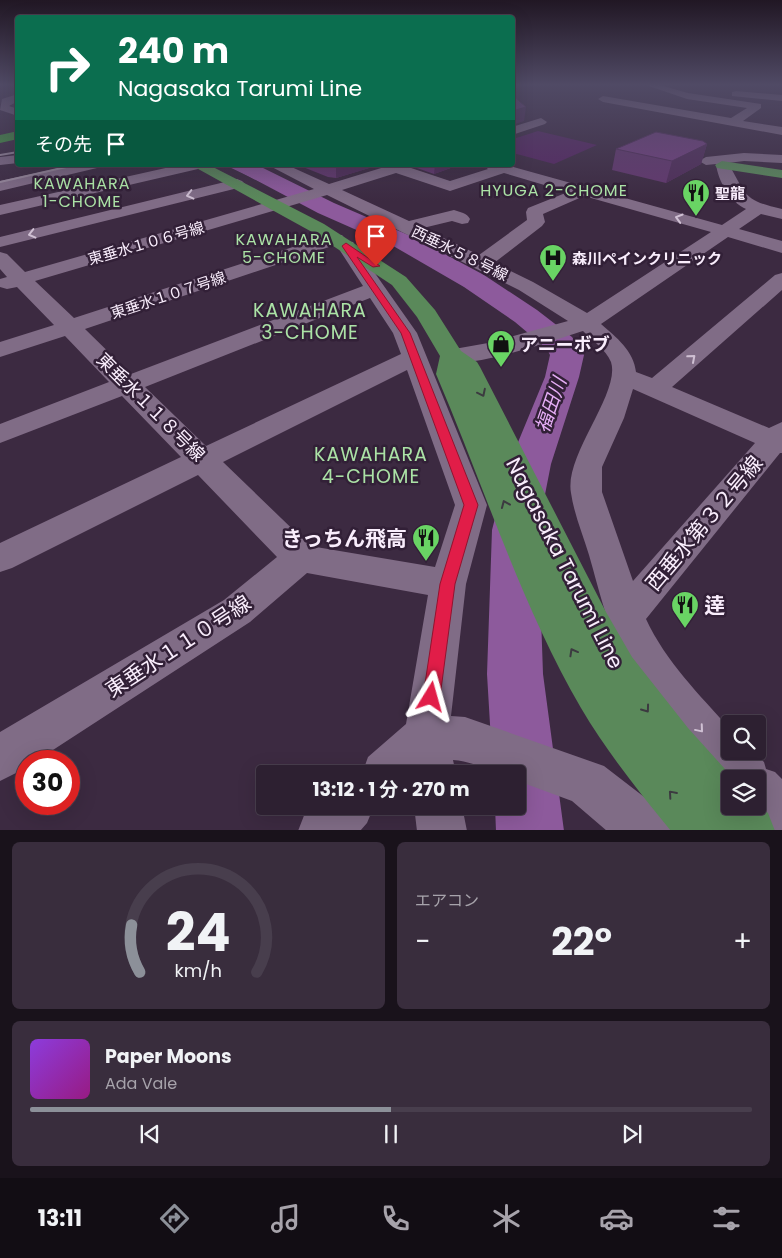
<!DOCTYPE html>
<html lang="ja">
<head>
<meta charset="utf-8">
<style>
  :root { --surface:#2d2031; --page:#392d3d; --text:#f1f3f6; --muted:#a7a3ab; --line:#483e4d; --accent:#8c9099 }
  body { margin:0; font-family:Poppins,"Noto Sans JP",sans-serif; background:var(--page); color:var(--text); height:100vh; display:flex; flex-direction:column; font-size:19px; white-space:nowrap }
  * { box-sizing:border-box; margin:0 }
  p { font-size:16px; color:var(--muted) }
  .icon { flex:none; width:28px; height:28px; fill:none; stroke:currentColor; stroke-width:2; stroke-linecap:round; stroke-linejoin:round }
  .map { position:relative; height:830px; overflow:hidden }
  .side { display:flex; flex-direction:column; gap:12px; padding:12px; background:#19121b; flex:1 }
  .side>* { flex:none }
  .top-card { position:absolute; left:15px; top:15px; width:500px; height:152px; border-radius:5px; box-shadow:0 5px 20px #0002,0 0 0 1px var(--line); background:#0b6e4f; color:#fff; overflow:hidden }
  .fabs { position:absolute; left:721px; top:715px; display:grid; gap:10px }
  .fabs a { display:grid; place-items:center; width:45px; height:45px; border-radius:5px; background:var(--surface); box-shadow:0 5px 20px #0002,0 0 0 1px var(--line); font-size:25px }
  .speed { position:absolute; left:15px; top:750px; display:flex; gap:10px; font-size:25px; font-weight:700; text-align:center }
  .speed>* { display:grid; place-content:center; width:65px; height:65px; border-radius:50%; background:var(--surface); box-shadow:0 5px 20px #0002,0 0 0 1px var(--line); line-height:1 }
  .speed .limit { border:8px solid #d22; background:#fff; color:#111 }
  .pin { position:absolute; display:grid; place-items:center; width:42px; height:42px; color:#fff; margin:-51px -21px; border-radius:50% 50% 50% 0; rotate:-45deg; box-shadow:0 0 5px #0007 }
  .pin .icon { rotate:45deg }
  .me { position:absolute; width:55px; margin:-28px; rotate:8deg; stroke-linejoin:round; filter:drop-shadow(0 0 4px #0008) }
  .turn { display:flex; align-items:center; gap:18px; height:105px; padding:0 20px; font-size:22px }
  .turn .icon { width:65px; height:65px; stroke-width:2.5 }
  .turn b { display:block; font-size:35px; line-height:42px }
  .then { display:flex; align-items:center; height:48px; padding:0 20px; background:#0003; gap:10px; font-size:19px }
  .big { font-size:38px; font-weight:700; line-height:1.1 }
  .side .card { flex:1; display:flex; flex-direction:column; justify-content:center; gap:8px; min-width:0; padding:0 18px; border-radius:8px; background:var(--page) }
  .side .dial { align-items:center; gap:0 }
  .dial svg { height:130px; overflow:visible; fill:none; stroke:var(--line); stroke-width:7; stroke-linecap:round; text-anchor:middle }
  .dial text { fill:var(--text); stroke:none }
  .song { display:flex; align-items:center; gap:15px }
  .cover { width:60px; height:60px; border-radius:8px; background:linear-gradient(135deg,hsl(270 70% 55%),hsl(310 70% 35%)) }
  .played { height:5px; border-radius:2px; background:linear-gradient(90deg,var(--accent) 50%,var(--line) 50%) }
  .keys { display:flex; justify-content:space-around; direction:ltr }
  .heat { display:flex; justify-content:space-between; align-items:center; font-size:28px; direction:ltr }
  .side .tiles { flex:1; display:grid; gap:12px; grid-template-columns:1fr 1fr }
  .card:last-child { grid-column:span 2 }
  .trip { position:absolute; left:256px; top:765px; width:270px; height:50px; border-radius:5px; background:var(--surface); box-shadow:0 5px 20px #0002,0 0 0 1px var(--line); font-weight:700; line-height:50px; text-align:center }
  .tabs { display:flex; height:80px; justify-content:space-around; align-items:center; background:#120d14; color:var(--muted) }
  .tabs .icon { width:35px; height:35px }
  .tabs .on { color:var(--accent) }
  .tabs b { font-size:22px; color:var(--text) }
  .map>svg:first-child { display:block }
  .green { fill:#562663 }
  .water { fill:#8d5a9c }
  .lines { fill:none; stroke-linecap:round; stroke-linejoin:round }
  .river { fill:#8d5a9c; fill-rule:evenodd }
  .minor { fill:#806c86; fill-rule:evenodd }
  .major { fill:#5a895a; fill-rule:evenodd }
  .highway { fill:#409c3c; fill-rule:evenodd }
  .rail { stroke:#998a9d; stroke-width:2 }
  .wall { fill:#63386f }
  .shaded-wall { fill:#502e5a }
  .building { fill:#734181; stroke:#502e5a }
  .oneway { stroke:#cfc0d3 }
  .oneway2 { stroke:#3c3a40 }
  .route { fill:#e11d48; stroke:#92132f }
  .labels { text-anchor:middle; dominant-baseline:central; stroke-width:5; stroke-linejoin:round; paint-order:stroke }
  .far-poi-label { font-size:15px; font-weight:bold; fill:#f9edfc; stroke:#322037; text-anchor:start }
  .far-street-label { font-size:15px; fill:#f9edfc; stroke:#322037 }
  .far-neighbourhood-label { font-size:16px; letter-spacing:1px; fill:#abe2a6; stroke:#322037 }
  .poi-label { font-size:18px; font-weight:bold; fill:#f9edfc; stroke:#322037; text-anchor:start }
  .street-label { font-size:18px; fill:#f9edfc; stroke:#322037 }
  .neighbourhood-label { font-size:19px; letter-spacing:1px; fill:#abe2a6; stroke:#322037 }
  .water-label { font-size:19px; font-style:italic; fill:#e5adf5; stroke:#322037 }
  .near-street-label { font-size:21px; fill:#f9edfc; stroke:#322037 }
  .near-poi-label { font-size:21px; font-weight:bold; fill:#f9edfc; stroke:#322037; text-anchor:end }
</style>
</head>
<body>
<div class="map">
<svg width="782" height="831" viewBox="0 0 782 831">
  <rect width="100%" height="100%" fill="#3c2a41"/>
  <!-- green -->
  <path class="green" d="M538,131L597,145L554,164L513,153V139Z"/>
  <!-- water -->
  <path class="water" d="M225,165H251L301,190L288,195Z"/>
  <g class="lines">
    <!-- river -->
    <path class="river" d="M232,165H257L334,203L413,237L484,275L537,310L572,337L584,355L579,377L551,464L538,530L543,674L564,831H496L495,806H518V774H493L487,674L492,530L509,464L545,377L550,355L547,349L515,322L464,287L395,247L318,213L235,169Z"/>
    <!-- minor -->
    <path class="minor" d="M646,85H660L688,93L761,104V108L743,121L782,127V135L603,102L598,99L603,96L731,118L747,108L687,99Z
      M736,91L782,95V101L732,96V92Z
      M18,94V101L9,106L18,109V116L0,110L2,99Z
      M541,118L547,122L545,124L512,135V127Z
      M744,153L782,155V163L744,161L728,163C747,195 742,200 782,209V219L761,214L739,229L782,241V253L728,237L601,324C616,337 634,351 636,372L652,378L775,275L782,273V290L672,387L769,428L782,422V453H780L646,619C666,662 699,694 730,729V751H752L764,762L766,769L775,772L782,779V831L765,830L742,806H758V779H730V795C693,757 655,715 629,668C609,634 600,593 589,555C583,535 574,514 571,493C564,455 621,393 611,362C606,350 592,340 583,331C550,341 475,369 443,361L440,356L443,351L488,343L568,321L519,290L327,195L35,281L74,318L330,235H342L345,239L344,241L353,242L417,333L487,505L466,584L451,716L465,717L604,766L665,813L672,831H607L572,801L518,781V774C491,774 478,762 453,760L456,774H362L368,757L406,724L428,595L307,573L250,622L36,761H26V768L0,781V732L224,600L277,557L198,475L12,568L0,572V543L181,457L122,396L0,443V424L109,382L65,336L0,357V342L54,325L17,287L7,289L0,287V279L7,277L0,269V252L7,254L25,272L314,189L268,165H287L329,184L391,165H413L411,168L450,181L488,169L483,165H506L722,225L746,209C730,202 718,181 716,164L706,165L699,161L706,157ZM396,173L450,191L504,173L568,192L528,208L526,212L527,220L479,255L423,228L452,221L462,224L468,223L470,219C467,213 460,212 454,210L409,221L342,190ZM584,196L711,232L587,313L533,282L494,263L542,226L545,222L543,214ZM338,244L337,246L363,286L131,374L85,329ZM370,298L393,333L401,354L206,446L145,387ZM407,370L455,505L435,567L310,546L223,462ZM633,389L755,443L633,581L602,492V467L624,418Z
      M18,155V163L0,165V157Z
      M73,165H99L97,168L0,191V181Z
      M179,165H205L198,169L0,215V205Z
      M237,179L242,181L245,184L242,187L0,247V237Z
      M313,806H374L367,823L360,831H298L305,813Z
      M414,806H462L467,831H417Z"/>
    <!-- major -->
    <path class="major" d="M722,161L782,170V178L717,168L715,165Z
      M191,165H209L324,224L406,277L435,310L461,351L477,362L480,367L606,612L632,657L688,728L734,779H730V806H758V804L768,813L775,831H671C639,792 607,752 581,708C520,603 484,486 436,374L440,356L417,317L392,285L312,232Z"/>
    <!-- highway -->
    <path class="highway" d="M18,131V139L0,143V135Z"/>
    <!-- rail -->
    <path class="rail" d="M0,155L18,152
      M0,182L75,165"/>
  </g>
  <!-- wall -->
  <path class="wall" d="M707,144L701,164L666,183L612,170L616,149Z
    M298,165H379L336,178L328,177Z
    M413,165H459L434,174L414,167Z"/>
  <!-- shaded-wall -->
  <path class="shaded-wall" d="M512,85H531L512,89Z
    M526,107L524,121L512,125V111Z
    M707,144L701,164L666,183L672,161Z
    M336,165H379L336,178Z
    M435,165H459L434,174Z"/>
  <!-- building -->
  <path class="building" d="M512,95L526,107L512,111Z
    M656,132L703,141L707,144L672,161L616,149Z"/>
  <!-- one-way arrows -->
  <defs><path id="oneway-chevron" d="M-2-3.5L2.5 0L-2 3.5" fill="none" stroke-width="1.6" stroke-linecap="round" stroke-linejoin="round" transform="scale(1.25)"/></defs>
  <g class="oneway">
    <use href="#oneway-chevron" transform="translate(190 195) rotate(166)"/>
    <use href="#oneway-chevron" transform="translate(679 218) rotate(-164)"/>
    <use href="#oneway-chevron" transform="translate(32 234) rotate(166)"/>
    <use href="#oneway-chevron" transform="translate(692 358) rotate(-41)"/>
    <use href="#oneway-chevron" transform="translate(700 729) rotate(50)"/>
  </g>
  <g class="oneway2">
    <use href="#oneway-chevron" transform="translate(482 393) rotate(64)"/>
    <use href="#oneway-chevron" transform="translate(505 504) rotate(-113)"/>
    <use href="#oneway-chevron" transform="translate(573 652) rotate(-119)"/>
    <use href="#oneway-chevron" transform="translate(646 709) rotate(54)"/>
    <use href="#oneway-chevron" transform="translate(672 794) rotate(-131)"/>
  </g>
  <!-- sky -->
  <linearGradient id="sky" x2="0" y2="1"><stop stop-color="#211724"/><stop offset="0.42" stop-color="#504a65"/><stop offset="1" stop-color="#504a65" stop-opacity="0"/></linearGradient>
  <rect width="782" height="201" fill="url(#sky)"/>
  <!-- route -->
  <path class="route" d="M346,243L380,266L373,267L357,257L410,333L478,505L455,584L440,697L438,703L431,706L425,703L423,697L440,584L464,505L401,333L342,246Z"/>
  <!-- icons -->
  <defs>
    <symbol id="restaurant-pin" viewBox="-11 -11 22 30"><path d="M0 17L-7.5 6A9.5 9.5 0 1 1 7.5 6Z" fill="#69d464" stroke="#322037"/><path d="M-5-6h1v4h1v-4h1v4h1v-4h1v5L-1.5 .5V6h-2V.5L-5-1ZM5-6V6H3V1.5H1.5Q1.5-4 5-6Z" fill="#111"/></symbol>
    <symbol id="hospital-pin" viewBox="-11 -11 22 30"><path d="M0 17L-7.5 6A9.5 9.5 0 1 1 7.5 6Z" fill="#69d464" stroke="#322037"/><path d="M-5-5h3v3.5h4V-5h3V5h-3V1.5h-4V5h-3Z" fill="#111"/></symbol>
    <symbol id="shop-pin" viewBox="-11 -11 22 30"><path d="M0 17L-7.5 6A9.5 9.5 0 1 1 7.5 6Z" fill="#69d464" stroke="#322037"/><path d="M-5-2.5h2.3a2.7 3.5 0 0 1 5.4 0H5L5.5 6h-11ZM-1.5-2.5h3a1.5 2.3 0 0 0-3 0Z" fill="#111"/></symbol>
  </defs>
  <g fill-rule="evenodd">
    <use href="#restaurant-pin" x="680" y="177" width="32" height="43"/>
    <use href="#hospital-pin" x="537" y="242" width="32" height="43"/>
    <use href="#shop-pin" x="485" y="328" width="32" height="43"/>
    <use href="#restaurant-pin" x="410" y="522" width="32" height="43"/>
    <use href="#restaurant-pin" x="669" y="589" width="32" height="43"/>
  </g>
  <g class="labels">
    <!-- far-poi labels -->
    <g class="far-poi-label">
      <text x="715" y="193">聖龍</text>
      <text x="572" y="258">森川ペインクリニック</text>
    </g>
    <!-- far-street labels -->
    <g class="far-street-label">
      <text transform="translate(146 243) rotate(-16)">東垂水１０６号線</text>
      <text transform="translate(460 253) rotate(26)">西垂水５８号線</text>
      <text transform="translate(168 295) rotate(-18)">東垂水１０７号線</text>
    </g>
    <!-- far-neighbourhood labels -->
    <g class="far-neighbourhood-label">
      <text x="82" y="183">KAWAHARA<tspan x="82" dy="18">1-CHOME</tspan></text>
      <text x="554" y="190">HYUGA 2-CHOME</text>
      <text x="284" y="239">KAWAHARA<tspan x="284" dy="18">5-CHOME</tspan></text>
    </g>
    <!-- poi labels -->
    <g class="poi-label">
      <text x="520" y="344">アニーボブ</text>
    </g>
    <!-- street labels -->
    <g class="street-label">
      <text transform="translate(151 407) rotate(45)">東垂水１１８号線</text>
    </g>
    <!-- neighbourhood labels -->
    <g class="neighbourhood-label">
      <text x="310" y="310">KAWAHARA<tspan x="310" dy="22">3-CHOME</tspan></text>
      <text x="371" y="454">KAWAHARA<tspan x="371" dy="22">4-CHOME</tspan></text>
    </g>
    <!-- water labels -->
    <g class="water-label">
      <text transform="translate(551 405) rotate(-71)">福田川</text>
    </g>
    <!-- near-street labels -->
    <g class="near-street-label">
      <text transform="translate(704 523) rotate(-50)">西垂水第３２号線</text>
      <text transform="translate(565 563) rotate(63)">Nagasaka Tarumi Line</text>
      <text transform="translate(178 646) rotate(-33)">東垂水１１０号線</text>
    </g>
    <!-- near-poi labels -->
    <g class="near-poi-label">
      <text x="407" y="538">きっちん飛高</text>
      <text x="704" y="605" text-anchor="start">逹</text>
    </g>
  </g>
</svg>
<div class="fabs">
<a><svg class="icon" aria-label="search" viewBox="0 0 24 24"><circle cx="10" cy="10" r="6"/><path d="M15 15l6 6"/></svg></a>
<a><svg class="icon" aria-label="layers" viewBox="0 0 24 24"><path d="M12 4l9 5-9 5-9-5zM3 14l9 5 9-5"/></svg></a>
</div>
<div class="speed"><div class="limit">30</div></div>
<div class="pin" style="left:376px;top:266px;background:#d93025"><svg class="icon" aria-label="arrive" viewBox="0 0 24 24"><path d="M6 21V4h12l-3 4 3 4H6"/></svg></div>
<svg class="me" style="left:431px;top:697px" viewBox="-20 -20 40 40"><path d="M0-17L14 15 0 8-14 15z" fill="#e11d48" stroke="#fff" stroke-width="4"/></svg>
<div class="trip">13:12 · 1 分 · 270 m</div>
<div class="top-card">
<div class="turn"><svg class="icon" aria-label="right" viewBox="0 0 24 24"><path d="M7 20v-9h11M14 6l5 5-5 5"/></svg><div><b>240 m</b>Nagasaka Tarumi Line</div></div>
<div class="then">その先<svg class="icon" aria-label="arrive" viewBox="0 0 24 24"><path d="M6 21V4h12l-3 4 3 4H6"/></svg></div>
</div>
</div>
<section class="side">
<div class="tiles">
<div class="card dial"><svg viewBox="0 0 100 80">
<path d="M14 69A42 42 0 1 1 86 69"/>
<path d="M14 69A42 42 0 0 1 9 40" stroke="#8c9099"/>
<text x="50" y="56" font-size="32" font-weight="700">24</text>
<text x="50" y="72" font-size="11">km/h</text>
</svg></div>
<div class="card"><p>エアコン</p>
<div class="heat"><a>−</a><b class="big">22°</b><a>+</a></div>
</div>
<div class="card">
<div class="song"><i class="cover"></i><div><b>Paper Moons</b><p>Ada Vale</p></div></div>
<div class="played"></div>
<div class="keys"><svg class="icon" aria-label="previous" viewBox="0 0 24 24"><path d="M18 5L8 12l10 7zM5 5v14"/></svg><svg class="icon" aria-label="pause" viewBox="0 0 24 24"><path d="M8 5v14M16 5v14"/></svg><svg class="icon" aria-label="next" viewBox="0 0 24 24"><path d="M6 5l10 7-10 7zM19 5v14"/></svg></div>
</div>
</div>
</section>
<nav class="tabs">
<b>13:11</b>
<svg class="icon on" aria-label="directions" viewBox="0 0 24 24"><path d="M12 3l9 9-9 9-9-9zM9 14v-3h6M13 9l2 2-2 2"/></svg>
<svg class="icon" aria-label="music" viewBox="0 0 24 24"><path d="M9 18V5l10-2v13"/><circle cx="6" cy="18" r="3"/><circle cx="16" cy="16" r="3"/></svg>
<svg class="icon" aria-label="phone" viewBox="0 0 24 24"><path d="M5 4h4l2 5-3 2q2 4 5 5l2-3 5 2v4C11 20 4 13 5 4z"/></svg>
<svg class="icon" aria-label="climate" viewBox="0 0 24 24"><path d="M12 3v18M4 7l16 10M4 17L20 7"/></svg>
<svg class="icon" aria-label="car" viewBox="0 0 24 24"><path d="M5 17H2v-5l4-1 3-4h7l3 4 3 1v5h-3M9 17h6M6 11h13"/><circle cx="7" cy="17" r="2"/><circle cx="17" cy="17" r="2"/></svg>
<svg class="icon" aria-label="filters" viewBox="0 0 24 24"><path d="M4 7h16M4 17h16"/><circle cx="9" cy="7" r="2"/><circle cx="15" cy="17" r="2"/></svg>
</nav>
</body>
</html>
